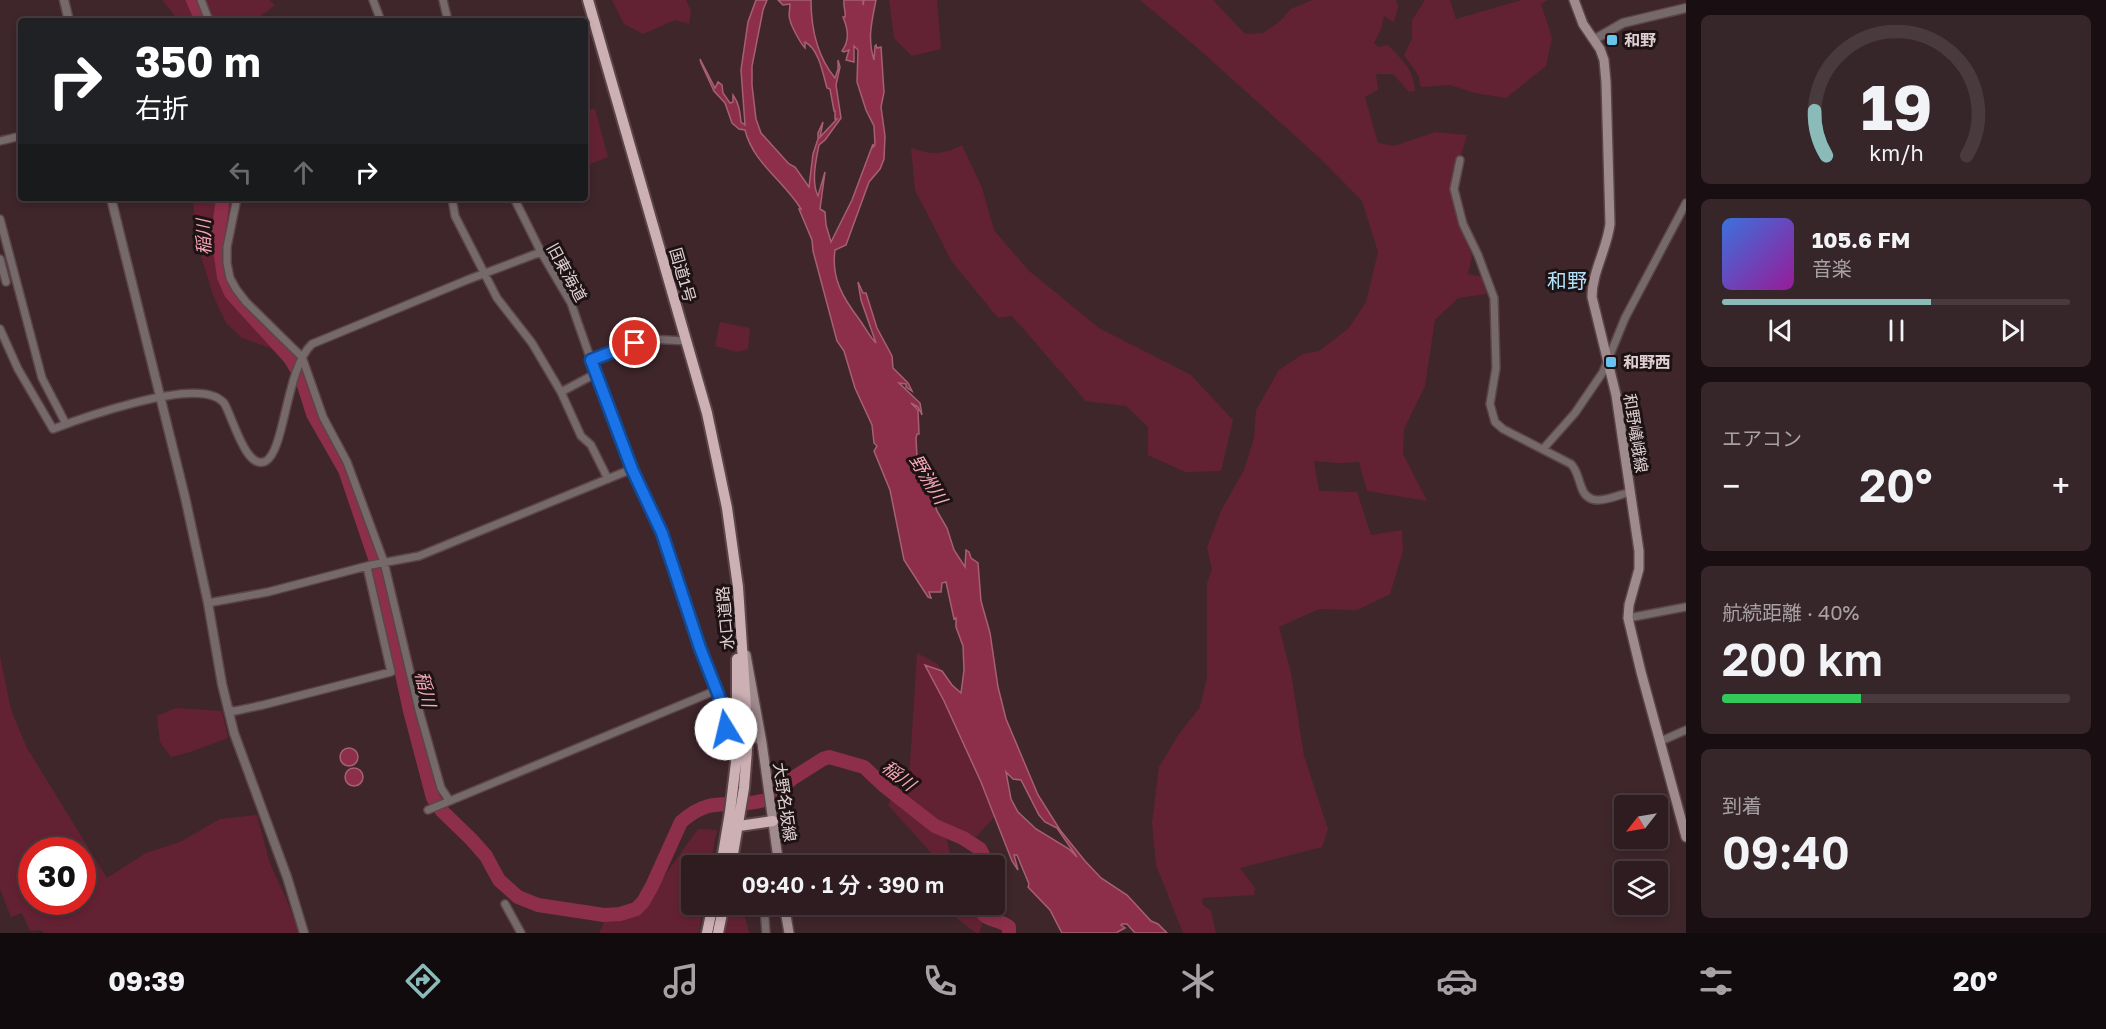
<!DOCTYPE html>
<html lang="ja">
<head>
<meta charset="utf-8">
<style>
  :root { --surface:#2e1c20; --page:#362529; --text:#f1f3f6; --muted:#a7a1a5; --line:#493a3e; --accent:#8bbbb9 }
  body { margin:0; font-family:"Golos Text","Noto Sans JP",sans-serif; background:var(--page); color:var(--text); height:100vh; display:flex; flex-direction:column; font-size:22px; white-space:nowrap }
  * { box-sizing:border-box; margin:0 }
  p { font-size:20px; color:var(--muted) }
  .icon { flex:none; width:33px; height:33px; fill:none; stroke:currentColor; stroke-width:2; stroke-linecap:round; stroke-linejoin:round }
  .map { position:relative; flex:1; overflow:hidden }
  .side { display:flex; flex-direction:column; gap:15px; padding:15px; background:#190f12; width:420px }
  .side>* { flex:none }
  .banner { position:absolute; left:18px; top:18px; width:570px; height:183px; border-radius:6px; box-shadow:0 3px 9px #0003,0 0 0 2px var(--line); background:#202124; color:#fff; overflow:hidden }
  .needle { width:39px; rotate:239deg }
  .fabs { position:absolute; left:1614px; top:795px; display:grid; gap:12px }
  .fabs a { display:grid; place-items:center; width:54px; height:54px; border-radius:6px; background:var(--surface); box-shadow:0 3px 9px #0003,0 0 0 2px var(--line); font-size:30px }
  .speed { position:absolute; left:18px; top:837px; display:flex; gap:12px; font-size:30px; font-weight:700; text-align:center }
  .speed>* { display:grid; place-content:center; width:78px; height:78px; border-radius:50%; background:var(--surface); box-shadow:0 3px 9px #0003,0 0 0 2px var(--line); line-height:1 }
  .speed .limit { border:9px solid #d22; background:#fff; color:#111 }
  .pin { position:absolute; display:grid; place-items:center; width:51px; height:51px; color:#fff; margin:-26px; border:3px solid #fff; border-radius:50%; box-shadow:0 2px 6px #0007 }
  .me { position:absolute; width:66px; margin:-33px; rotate:351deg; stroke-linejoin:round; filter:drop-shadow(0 0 4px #0008) }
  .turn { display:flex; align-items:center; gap:21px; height:126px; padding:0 18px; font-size:27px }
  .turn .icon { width:78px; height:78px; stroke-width:2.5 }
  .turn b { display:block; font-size:42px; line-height:51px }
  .lanes { display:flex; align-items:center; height:57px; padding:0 18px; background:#0003; justify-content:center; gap:30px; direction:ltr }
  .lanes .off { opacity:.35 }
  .big { font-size:45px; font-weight:600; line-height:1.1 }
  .side .card { flex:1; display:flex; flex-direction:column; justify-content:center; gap:9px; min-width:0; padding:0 21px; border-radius:9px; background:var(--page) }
  .side .dial { align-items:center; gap:0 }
  .dial svg { height:156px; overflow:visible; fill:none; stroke:var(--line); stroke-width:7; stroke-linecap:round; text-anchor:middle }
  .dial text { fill:var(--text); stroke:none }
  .song { display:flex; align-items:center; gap:18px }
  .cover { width:72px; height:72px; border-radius:9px; background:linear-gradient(135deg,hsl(220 70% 55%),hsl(300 70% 35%)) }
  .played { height:6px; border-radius:3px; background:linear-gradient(90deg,var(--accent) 60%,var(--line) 60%) }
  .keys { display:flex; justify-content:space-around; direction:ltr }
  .heat { display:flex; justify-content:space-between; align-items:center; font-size:33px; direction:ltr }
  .charge { height:9px; border-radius:4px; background:linear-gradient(90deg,#34c759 40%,var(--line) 0) }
  .trip { position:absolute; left:681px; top:855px; width:324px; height:60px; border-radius:6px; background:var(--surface); box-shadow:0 3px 9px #0003,0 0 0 2px var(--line); font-weight:600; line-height:60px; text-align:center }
  .tabs { display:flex; height:96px; justify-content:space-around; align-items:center; background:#120b0d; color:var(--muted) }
  .tabs .icon { width:42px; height:42px }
  .tabs .on { color:var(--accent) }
  .tabs b { font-size:27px; color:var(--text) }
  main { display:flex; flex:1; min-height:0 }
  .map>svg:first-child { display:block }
  .green { fill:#632234; fill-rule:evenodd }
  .water { fill:#8d2f4a; stroke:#a65f73; stroke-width:1.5; fill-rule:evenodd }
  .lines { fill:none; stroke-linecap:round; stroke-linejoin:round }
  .river { stroke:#8d2f4a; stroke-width:14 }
  .minor-casing { stroke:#5b4549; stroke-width:10 }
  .tertiary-casing { stroke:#5b4549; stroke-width:11 }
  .secondary-casing { stroke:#5b4549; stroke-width:12 }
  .trunk-casing { stroke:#5b4549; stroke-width:14 }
  .minor { stroke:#76696b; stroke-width:7 }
  .tertiary { stroke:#76696b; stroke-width:8 }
  .secondary { stroke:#9f8a8e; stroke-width:9 }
  .trunk { stroke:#ccb0b4; stroke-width:10 }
  .route-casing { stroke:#114b97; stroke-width:15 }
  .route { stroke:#1a73e8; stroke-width:10 }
  .poi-dot { fill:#66c4ef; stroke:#1d1214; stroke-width:2 }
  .labels { text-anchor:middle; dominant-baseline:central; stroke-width:6; stroke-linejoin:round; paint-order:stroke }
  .poi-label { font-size:16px; font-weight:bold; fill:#e1d0d3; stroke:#1d1214; text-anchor:start }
  .street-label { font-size:16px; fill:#e1d0d3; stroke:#1d1214 }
  .water-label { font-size:18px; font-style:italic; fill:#f7a8b7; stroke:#1d1214 }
  .quarter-label { font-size:20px; fill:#b1e2fa; stroke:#1d1214 }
</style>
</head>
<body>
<main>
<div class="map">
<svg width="1686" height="933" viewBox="0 0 1686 933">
  <rect width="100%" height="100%" fill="#3e262b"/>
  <!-- green -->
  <path class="green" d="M162,0H269L275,5L254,21H175L173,13Z
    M612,0H686L691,11L689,24L675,20L643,34L624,24Z
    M889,0H937L941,49L912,56L894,38Z
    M1140,0H1213L1245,34L1263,33L1278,23L1291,9L1312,0H1396L1398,7L1394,22L1384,16L1381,29L1374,43L1378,47L1388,45C1403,61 1413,68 1415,91L1409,92L1393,74H1376L1378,90L1365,97L1378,143L1394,146L1435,132L1467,135L1452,186L1458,219L1472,256L1468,274L1482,277L1486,294L1458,298L1435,320L1425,386L1404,429L1403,454L1427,501L1367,491L1359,462L1338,463L1314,461L1319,491L1357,492L1371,535L1402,530L1403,551L1390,594L1357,610L1319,609L1279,627L1291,673L1304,756L1328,829L1322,847L1240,868L1255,888L1254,895L1203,898L1202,904L1211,911L1216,933H1183L1156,865L1152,823L1159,767L1179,734L1200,707L1207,677V583L1212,570L1207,547L1221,511L1244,470L1254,438L1256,410L1279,370L1303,354L1319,351L1349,328L1366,302L1378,252L1362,201L1323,161L1193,44Z
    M1425,0H1450L1456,19L1522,0H1548L1541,4L1552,38L1546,66L1506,98L1475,93L1450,85L1421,87L1418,75L1404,55L1412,39V20Z
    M585,109H595L608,157L588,165L585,164Z
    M962,145L982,188L994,230L1028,270L1099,328L1191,375L1233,420L1221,471L1185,472L1148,455V427L1126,406L1086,401L1012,316L998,318L952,262L915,190L911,148C932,155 943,155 962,145Z
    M193,198H233C228,224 216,260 229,285C241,306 260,326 275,345L273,349L242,338L226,323L213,295L196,240Z
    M720,322L750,328L748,349L737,352L715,346Z
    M917,653L938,664L973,746L997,814L976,837L936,820L908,795Z
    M0,656L11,710L27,748L107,878L146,853L180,842L220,819L257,815L270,864L286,898L299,933H44L41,930L30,931L22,913L11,917L0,889ZM32,850H82V902H32Z
    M176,708L222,711L228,738L190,752L171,757L160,742L157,716Z
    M891,799L947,839L952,865H936L934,856L888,805Z
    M698,829L717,830L710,865L692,866V904L704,905L699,933H599L607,916L640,910Z
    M730,905H742L749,933H724Z
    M945,905H972L983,922L979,933H976L947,911Z"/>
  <!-- water -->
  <path class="water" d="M756,0H767L763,10L752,66V85L756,119L761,133L789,164L795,167L809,187L813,154L818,139V133L823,122L820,137L837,119H835V111H834L830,89L827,88C823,74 819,49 805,42V48C801,44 791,26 790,20C788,16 790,9 790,4L783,5L778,0H811C811,28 816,55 835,78L838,69V60L840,67L836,85L841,118L825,140L819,145C816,160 811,182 818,196L825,172L820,209L825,212L826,225L831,242L852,200L873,144V147L875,145L874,126L866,110L857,82L858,50L854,46V62L846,60L849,50L844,52L842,51C850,40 848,29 843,17H845C846,11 843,6 844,0H863V5L864,0H876C872,21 867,38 874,60L875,46L876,45L877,48L881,47L884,92L881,107L885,136L884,159L880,169L869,182L846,245L835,250C831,278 843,298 859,319C865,327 869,336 876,343L861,300L858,282L863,293H866L877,328L892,356L893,368L908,383L912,391L906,387V384L899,383L920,403L922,415L918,407L911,403L918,410L919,434H917L916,438L917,458L920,459L937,511L947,528L954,550L965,567L966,550L969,552L971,558L978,563L981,601L990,633L998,687L1006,719L1038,795L1060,830L1085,861L1101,878L1127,895L1151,921L1158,924L1167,933H1135L1127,924H1122L1121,925L1125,928L1116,933H1062L1050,910L1028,887L1029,884L1017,855H1014L1018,870L1012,861L981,782L944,701L925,665L942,671L952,685L961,693L964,670L963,646L956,627V618L954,619L946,582L942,583L941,592H929L931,598L928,597L904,560L890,490L874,451L877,446L874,443L872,425L855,388L844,351L837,341L813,251L812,240L799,209H801C784,181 753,163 745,130L739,129L732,123L725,103L714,91L701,63L700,59L715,88L718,82L722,85L723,93L730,103L733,102V95C739,103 740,112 741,122L745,125L741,70L748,22ZM1006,772L1013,779L1021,780L1039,815L1045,822L1057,828L1077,857L1069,849L1036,829L1018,812L1011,799Z
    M340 757a9 9 0 1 1 18 0a9 9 0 1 1-18 0Z
    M345 777a9 9 0 1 1 18 0a9 9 0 1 1-18 0Z"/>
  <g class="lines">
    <!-- river -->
    <path class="river" d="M193,0L202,21
      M223,198L218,235L224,277L231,293L290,358L301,376L313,414L345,470L380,573L410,711L433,798L442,811L471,839L486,856L499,880L518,897L538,905L604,915L620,914L636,909L643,902L652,886L681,822C711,795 727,809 761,801
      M779,790L793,778L823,759L829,757L864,767L883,785L935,826L963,838L980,849L989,866
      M979,904C982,923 997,917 1009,927V933"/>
    <defs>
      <path id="minor" d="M201,0L208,18L212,21
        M373,0L381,21
        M443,0L448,21
        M0,141L21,136
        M1460,160L1454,189L1463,224L1478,255L1494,298L1496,368L1490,404L1495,422L1503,429L1571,464C1577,470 1578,478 1581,486C1588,510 1612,497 1630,492
        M237,198L227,247V263L230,278L236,289L246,302L302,357L323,417L347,462L384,562L419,710L441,788L449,800
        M452,198L455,216L497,298L532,343L561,392L581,436L591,445L608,479
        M514,198L541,252L571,303L613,423L632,469L662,533L700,648L722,704L724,726L730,733L756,738L762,743
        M0,219L42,378L66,424
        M0,259L6,282
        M0,329L18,369L53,429C87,416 180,384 213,396C217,397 221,400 224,403C232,415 246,472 266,461C285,450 286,368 312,344L467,280L541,252
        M591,360L649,339L687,341
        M561,392L595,374
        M1543,449L1575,413L1603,372L1625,318L1686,203
        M208,603L268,592L371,565L419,556L632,469
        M1628,618L1686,607
        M228,710L235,711L263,705L391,672L367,567
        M1661,741L1686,730
        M428,810L717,690
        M505,904L521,933
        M766,904L764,906L766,933"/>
      <path id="tertiary" d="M64,0L69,21
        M1595,39L1623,23L1686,8
        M111,198L185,497L208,603L222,684L234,733L287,877L304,933"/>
      <path id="secondary" d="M1574,0L1583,24L1600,49L1604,60L1606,82L1610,224C1607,249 1592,272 1592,297L1616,395L1639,551V569L1629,605L1628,618L1641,672L1686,837
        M746,655L762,743L779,866
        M784,904L789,933"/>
      <path id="trunk" d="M588,0L707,413L727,508L738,587L748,737L744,788L731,866
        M739,826L773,821
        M721,866L730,812L737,754V659
        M707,933L713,904
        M718,933L724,904"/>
    </defs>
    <!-- minor casing -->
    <use href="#minor" class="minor-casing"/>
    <!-- tertiary casing -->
    <use href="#tertiary" class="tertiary-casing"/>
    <!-- secondary casing -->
    <use href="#secondary" class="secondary-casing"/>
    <!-- trunk casing -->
    <use href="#trunk" class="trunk-casing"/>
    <!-- minor -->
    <use href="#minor" class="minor"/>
    <!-- tertiary -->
    <use href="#tertiary" class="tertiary"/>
    <!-- secondary -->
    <use href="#secondary" class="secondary"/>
    <!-- trunk -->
    <use href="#trunk" class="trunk"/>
  </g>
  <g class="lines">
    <defs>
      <path id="route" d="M635,343L591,360L632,469L662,533L700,648L722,704L726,729"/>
    </defs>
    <!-- route casing -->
    <use href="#route" class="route-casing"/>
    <!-- route -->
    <use href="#route" class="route"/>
  </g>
  <!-- markers -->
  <g class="poi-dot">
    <rect x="1606" y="34" width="12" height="12" rx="3"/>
    <rect x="1605" y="356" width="12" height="12" rx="3"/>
  </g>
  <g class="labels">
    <!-- poi labels -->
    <g class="poi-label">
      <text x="1624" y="40">和野</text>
      <text x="1623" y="362">和野西</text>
    </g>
    <!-- street labels -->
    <g class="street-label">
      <text transform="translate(567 272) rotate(61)">旧東海道</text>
      <text transform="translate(683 275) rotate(74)">国道1号</text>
      <text transform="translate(1636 433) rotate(81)">和野嶬峨線</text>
      <text transform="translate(725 618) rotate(-95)">水口道路</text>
      <text transform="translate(785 802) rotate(82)">大野名坂線</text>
    </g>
    <!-- water labels -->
    <g class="water-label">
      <text transform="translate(203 237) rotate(-91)">稲川</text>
      <text transform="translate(929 479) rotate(59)">野洲川</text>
      <text transform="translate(426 689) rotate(77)">稲川</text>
      <text transform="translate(899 775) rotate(38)">稲川</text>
    </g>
    <!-- quarter labels -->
    <g class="quarter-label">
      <text x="1567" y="280">和野</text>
    </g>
  </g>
</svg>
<div class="fabs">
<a><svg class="needle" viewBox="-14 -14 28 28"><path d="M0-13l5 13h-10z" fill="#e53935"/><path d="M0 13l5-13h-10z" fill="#a7a1a5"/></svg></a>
<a><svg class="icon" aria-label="layers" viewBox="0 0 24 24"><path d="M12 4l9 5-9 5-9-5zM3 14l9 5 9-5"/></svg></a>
</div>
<div class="speed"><div class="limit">30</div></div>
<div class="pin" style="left:635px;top:343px;background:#d93025"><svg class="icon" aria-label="arrive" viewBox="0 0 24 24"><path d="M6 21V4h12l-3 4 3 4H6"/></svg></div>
<svg class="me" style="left:726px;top:729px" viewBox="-20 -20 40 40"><circle r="19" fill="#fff"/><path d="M0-13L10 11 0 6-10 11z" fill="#1a73e8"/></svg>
<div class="trip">09:40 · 1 分 · 390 m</div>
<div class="banner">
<div class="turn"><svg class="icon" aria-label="right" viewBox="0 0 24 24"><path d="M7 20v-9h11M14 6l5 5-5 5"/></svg><div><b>350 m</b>右折</div></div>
<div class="lanes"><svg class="icon off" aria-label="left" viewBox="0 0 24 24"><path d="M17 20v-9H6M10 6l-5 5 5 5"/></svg><svg class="icon off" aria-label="ahead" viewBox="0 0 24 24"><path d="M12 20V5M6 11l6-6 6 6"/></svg><svg class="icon" aria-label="right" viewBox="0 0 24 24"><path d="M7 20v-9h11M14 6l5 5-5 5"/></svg></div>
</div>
</div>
<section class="side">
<div class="card dial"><svg viewBox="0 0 100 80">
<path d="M14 69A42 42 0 1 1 86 69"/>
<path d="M14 69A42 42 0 0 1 8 46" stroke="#8bbbb9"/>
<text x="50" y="56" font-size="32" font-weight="700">19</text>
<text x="50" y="72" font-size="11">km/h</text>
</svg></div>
<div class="card">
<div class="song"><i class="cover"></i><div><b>105.6 FM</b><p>音楽</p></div></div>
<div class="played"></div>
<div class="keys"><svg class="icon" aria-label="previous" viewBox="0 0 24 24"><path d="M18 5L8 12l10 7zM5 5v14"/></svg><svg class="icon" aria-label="pause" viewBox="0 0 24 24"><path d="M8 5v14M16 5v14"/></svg><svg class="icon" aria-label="next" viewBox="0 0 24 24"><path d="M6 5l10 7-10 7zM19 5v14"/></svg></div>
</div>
<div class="card"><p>エアコン</p>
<div class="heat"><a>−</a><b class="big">20°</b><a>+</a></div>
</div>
<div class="card"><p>航続距離 · 40%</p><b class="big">200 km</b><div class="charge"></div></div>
<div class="card"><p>到着</p><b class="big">09:40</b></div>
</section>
</main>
<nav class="tabs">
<b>09:39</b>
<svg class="icon on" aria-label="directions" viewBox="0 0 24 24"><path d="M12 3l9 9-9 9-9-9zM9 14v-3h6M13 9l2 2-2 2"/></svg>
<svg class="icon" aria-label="music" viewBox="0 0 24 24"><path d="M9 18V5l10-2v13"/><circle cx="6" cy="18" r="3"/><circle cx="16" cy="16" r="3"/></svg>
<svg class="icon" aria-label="phone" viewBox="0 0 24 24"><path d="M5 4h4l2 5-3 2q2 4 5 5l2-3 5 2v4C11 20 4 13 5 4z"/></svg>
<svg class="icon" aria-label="climate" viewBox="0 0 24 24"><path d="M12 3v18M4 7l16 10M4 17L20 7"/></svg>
<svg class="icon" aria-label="car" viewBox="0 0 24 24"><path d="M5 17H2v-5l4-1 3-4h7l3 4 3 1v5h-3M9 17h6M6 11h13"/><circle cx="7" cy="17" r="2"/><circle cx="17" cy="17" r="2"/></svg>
<svg class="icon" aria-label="filters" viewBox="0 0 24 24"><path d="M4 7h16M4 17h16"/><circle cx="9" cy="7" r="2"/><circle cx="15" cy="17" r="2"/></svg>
<b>20°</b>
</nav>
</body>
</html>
